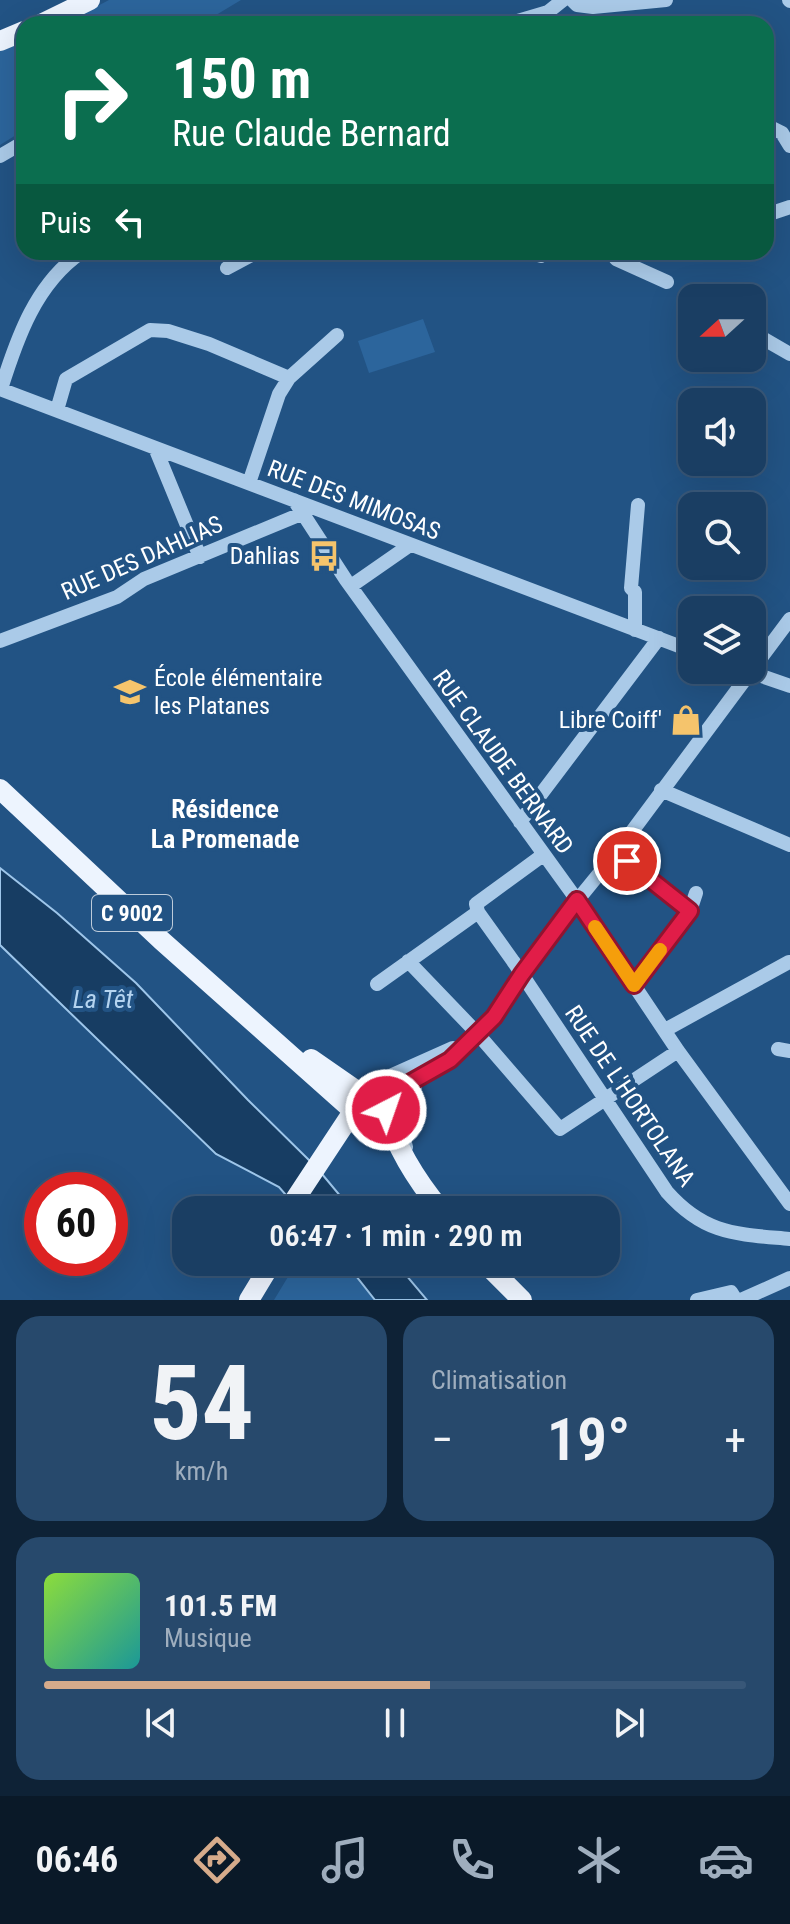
<!DOCTYPE html>
<html lang="fr">
<head>
<meta charset="utf-8">
<style>
  :root { --surface:#1a3e63; --page:#27496c; --text:#f1f3f6; --muted:#9faebe; --line:#385778; --accent:#d6ab8b }
  body { margin:0; font-family:"Roboto Condensed",sans-serif; background:var(--page); color:var(--text); height:100vh; display:flex; flex-direction:column; font-size:30px; white-space:nowrap }
  * { box-sizing:border-box; margin:0 }
  p { font-size:26px; color:var(--muted) }
  .icon { flex:none; width:44px; height:44px; fill:none; stroke:currentColor; stroke-width:2; stroke-linecap:round; stroke-linejoin:round }
  .map { position:relative; height:1300px; overflow:hidden }
  .sheet { display:flex; flex-direction:column; gap:16px; padding:16px; background:#0e2236; flex:1 }
  .sheet>* { flex:none }
  .guide { position:absolute; left:16px; top:16px; width:758px; height:244px; border-radius:24px; box-shadow:0 8px 32px #0002,0 0 0 2px var(--line); background:#0b6e4f; color:#fff; overflow:hidden }
  .needle { width:52px; rotate:249deg }
  .fabs { position:absolute; left:678px; top:284px; display:grid; gap:16px }
  .fabs a { display:grid; place-items:center; width:88px; height:88px; border-radius:16px; background:var(--surface); box-shadow:0 8px 32px #0002,0 0 0 2px var(--line); font-size:40px }
  .speed { position:absolute; left:24px; top:1172px; display:flex; gap:16px; font-size:40px; font-weight:700; text-align:center }
  .speed>* { display:grid; place-content:center; width:104px; height:104px; border-radius:50%; background:var(--surface); box-shadow:0 8px 32px #0002,0 0 0 2px var(--line); line-height:1 }
  .speed .limit { border:12px solid #d22; background:#fff; color:#111 }
  .pin { position:absolute; display:grid; place-items:center; width:68px; height:68px; color:#fff; margin:-34px; border:4px solid #fff; border-radius:50%; box-shadow:0 2px 8px #0007 }
  .me { position:absolute; width:88px; margin:-44px; rotate:41deg; stroke-linejoin:round; filter:drop-shadow(0 0 6px #0008) }
  .turn { display:flex; align-items:center; gap:28px; height:168px; padding:0 24px; font-size:36px }
  .turn .icon { width:104px; height:104px; stroke-width:2.5 }
  .turn b { display:block; font-size:56px; line-height:68px }
  .then { display:flex; align-items:center; height:76px; padding:0 24px; background:#0003; gap:16px; font-size:30px }
  .big { font-size:60px; font-weight:600; line-height:1.1 }
  .sheet .card { flex:1; display:flex; flex-direction:column; justify-content:center; gap:12px; min-width:0; padding:0 28px; border-radius:24px; background:var(--page) }
  .sheet .dial { align-items:center; gap:0 }
  .dial b { font-size:104px; line-height:1 }
  .song { display:flex; align-items:center; gap:24px }
  .cover { width:96px; height:96px; border-radius:12px; background:linear-gradient(135deg,hsl(90 70% 55%),hsl(180 70% 35%)) }
  .played { height:8px; border-radius:4px; background:linear-gradient(90deg,var(--accent) 55%,var(--line) 55%) }
  .keys { display:flex; justify-content:space-around; direction:ltr }
  .heat { display:flex; justify-content:space-between; align-items:center; font-size:44px; direction:ltr }
  .sheet .tiles { flex:1; display:grid; gap:16px; grid-template-columns:1fr 1fr }
  .card:last-child { grid-column:span 2 }
  .trip { position:absolute; left:172px; top:1196px; width:448px; height:80px; border-radius:24px; background:var(--surface); box-shadow:0 8px 32px #0002,0 0 0 2px var(--line); font-weight:600; line-height:80px; text-align:center }
  .tab-bar { display:flex; height:128px; justify-content:space-around; align-items:center; background:#0a1928; color:var(--muted) }
  .tab-bar .icon { width:56px; height:56px }
  .tab-bar .active { color:var(--accent) }
  .tab-bar b { font-size:36px; color:var(--text) }
  .map>svg:first-child { display:block }
  .green { fill:#2c659c }
  .water { fill:#173d63; stroke:#9ec6ea; stroke-width:2 }
  .lines { fill:none; stroke-linecap:round; stroke-linejoin:round }
  .minor { stroke:#aacae8; stroke-width:14 }
  .major { stroke:#edf4fe; stroke-width:20 }
  .route-casing { stroke:#92132f; stroke-width:20 }
  .route { stroke:#e11d48; stroke-width:14 }
  .slow { stroke:#f59e0b; stroke-width:14 }
  .labels { text-anchor:middle; dominant-baseline:central; stroke-width:8; stroke-linejoin:round; paint-order:stroke }
  .shield { fill:#225384; stroke:#bdcbda; stroke-width:2 }
  .shield-label { font-size:22px; font-weight:bold; fill:#fff }
  .street-label { font-size:24px; fill:#fff; stroke:#225384 }
  .poi-label { font-size:24px; fill:#fff; stroke:#225384; text-anchor:end }
  .neighbourhood-label { font-size:26px; font-weight:bold; fill:#fff; stroke:#225384 }
  .water-label { font-size:26px; font-style:italic; fill:#b5d4f0; stroke:#225384 }
</style>
</head>
<body>
<div class="map">
<svg width="790" height="1300" viewBox="0 0 790 1300">
  <rect width="100%" height="100%" fill="#225384"/>
  <!-- green -->
  <path class="green" d="M109,0H241L201,24H63Z
    M24,42V130L0,145V51Z
    M423,319L435,352L369,373L358,341Z
    M297,1262H345L375,1300H274Z"/>
  <!-- water -->
  <path class="water" d="M0,868L57,913L136,983L248,1100L317,1168L352,1210H299L279,1187L216,1154L0,945Z
    M345,1262H395L427,1300H375Z"/>
  <g class="lines">
    <!-- minor -->
    <path class="minor" d="M572,0L577,5L593,7L666,0
      M789,0L790,1
      M507,24L548,12L563,0
      M590,24L593,7
      M766,125L782,133L790,146
      M0,156L24,142
      M766,215L790,207
      M611,252L616,259L667,282
      M541,256L547,252
      M227,268L257,252
      M689,316L692,315
      M752,332L790,354
      M0,389L692,651
      M1,389C17,338 36,283 82,252
      M57,410L66,379L150,330L168,331L209,344L289,378
      M156,450L200,557
      M249,483L279,394L289,378L337,335
      M294,500L346,580L577,900L678,1051L790,1204
      M351,586L410,545
      M635,630V592L631,588L638,505
      M0,641L117,597L144,579L301,514
      M744,670L790,686
      M752,670L790,619
      M661,790L790,845
      M520,822L659,638
      M616,853L690,911
      M478,912L513,961L667,1192C705,1235 737,1234 790,1239
      M408,961L477,1033L560,1129L678,1051
      M377,984L478,912L476,904L543,855
      M634,985L690,911L696,893
      M665,1030L789,962
      M778,1049L790,1051
      M370,1092L388,1077L453,1048
      M385,1106L397,1090L450,1060L494,1017L563,918L616,853L752,670
      M406,1147L402,1132L418,1076
      M697,1300L731,1292L736,1300
      M741,1300L790,1278"/>
    <!-- major -->
    <path class="major" d="M41,24L90,0
      M0,41L24,31
      M0,789L161,940L350,1108
      M311,1059L360,1093
      M350 1110a18 18 0 1 1 36 0a18 18 0 1 1-36 0Z
      M386,1113C397,1150 417,1181 441,1210
      M288,1210L350,1116
      M484,1262L522,1300
      M249,1300L272,1262"/>
  </g>
  <g class="lines">
    <defs>
      <path id="route" d="M386,1110L385,1106L397,1090L450,1060L494,1017L522,974L577,900L634,985L690,911L627,861"/>
    </defs>
    <!-- route casing -->
    <use href="#route" class="route-casing"/>
    <!-- route -->
    <use href="#route" class="route"/>
    <!-- slow -->
    <path class="slow" d="M595,927L634,985L660,950"/>
  </g>
  <!-- icons -->
  <defs>
    <symbol id="bus-bare" viewBox="-9 -9 18 18"><path d="M-5-6H5V4H4V6H2V4H-2V6H-4V4H-5ZM-3.5-4V0h7V-4ZM-3.5 1.2v1.5H-2V1.2ZM2 1.2v1.5H3.5V1.2Z" fill="#f5c46c" stroke="#225384" stroke-width="2.5" paint-order="stroke"/></symbol>
    <symbol id="school-bare" viewBox="-9 -9 18 18"><path d="M0-5L7-2L0 1L-7-2ZM-4 1L0 2.5L4 1V4Q0 6-4 4Z" fill="#f5c46c" stroke="#225384" stroke-width="2.5" paint-order="stroke"/></symbol>
    <symbol id="shop-bare" viewBox="-9 -9 18 18"><path d="M-5-2.5h2.3a2.7 3.5 0 0 1 5.4 0H5L5.5 6h-11ZM-1.5-2.5h3a1.5 2.3 0 0 0-3 0Z" fill="#f5c46c" stroke="#225384" stroke-width="2.5" paint-order="stroke"/></symbol>
  </defs>
  <g fill-rule="evenodd">
    <use href="#bus-bare" x="302" y="534" width="44" height="44"/>
    <use href="#school-bare" x="108" y="670" width="44" height="44"/>
    <use href="#shop-bare" x="664" y="698" width="44" height="44"/>
  </g>
  <g class="labels">
    <!-- shield labels -->
    <rect class="shield" x="92" y="895" width="80" height="36" rx="6"/>
    <g class="shield-label">
      <text x="132" y="913">C 9002</text>
    </g>
    <!-- street labels -->
    <g class="street-label">
      <text transform="translate(354 500) rotate(21)">RUE DES MIMOSAS</text>
      <text transform="translate(142 558) rotate(-24)">RUE DES DAHLIAS</text>
      <text transform="translate(503 762) rotate(54)">RUE CLAUDE BERNARD</text>
      <text transform="translate(630 1096) rotate(56)">RUE DE L'HORTOLANA</text>
    </g>
    <!-- poi labels -->
    <g class="poi-label">
      <text x="300" y="556">Dahlias</text>
      <text x="154" y="678" text-anchor="start">École élémentaire<tspan x="154" dy="28">les Platanes</tspan></text>
      <text x="662" y="720">Libre Coiff'</text>
    </g>
    <!-- neighbourhood labels -->
    <g class="neighbourhood-label">
      <text x="225" y="809">Résidence<tspan x="225" dy="30">La Promenade</tspan></text>
    </g>
    <!-- water labels -->
    <g class="water-label">
      <text x="103" y="999">La Têt</text>
    </g>
  </g>
</svg>
<div class="fabs">
<a><svg class="needle" viewBox="-14 -14 28 28"><path d="M0-13l5 13h-10z" fill="#e53935"/><path d="M0 13l5-13h-10z" fill="#9faebe"/></svg></a>
<a><svg class="icon" aria-label="sound" viewBox="0 0 24 24"><path d="M4 9h4l5-4v14l-5-4H4zM17 9q2 3 0 6"/></svg></a>
<a><svg class="icon" aria-label="search" viewBox="0 0 24 24"><circle cx="10" cy="10" r="6"/><path d="M15 15l6 6"/></svg></a>
<a><svg class="icon" aria-label="layers" viewBox="0 0 24 24"><path d="M12 4l9 5-9 5-9-5zM3 14l9 5 9-5"/></svg></a>
</div>
<div class="speed"><div class="limit">60</div></div>
<div class="pin" style="left:627px;top:861px;background:#d93025"><svg class="icon" aria-label="arrive" viewBox="0 0 24 24"><path d="M6 21V4h12l-3 4 3 4H6"/></svg></div>
<svg class="me" style="left:386px;top:1110px" viewBox="-20 -20 40 40"><circle r="17" fill="#e11d48" stroke="#fff" stroke-width="3"/><path d="M0-11L8 9 0 5-8 9z" fill="#fff"/></svg>
<div class="trip">06:47 · 1 min · 290 m</div>
<div class="guide">
<div class="turn"><svg class="icon" aria-label="right" viewBox="0 0 24 24"><path d="M7 20v-9h11M14 6l5 5-5 5"/></svg><div><b>150 m</b>Rue Claude Bernard</div></div>
<div class="then">Puis<svg class="icon" aria-label="left" viewBox="0 0 24 24"><path d="M17 20v-9H6M10 6l-5 5 5 5"/></svg></div>
</div>
</div>
<section class="sheet">
<div class="tiles">
<div class="card dial"><b>54</b><p>km/h</p></div>
<div class="card"><p>Climatisation</p>
<div class="heat"><a>−</a><b class="big">19°</b><a>+</a></div>
</div>
<div class="card">
<div class="song"><i class="cover"></i><div><b>101.5 FM</b><p>Musique</p></div></div>
<div class="played"></div>
<div class="keys"><svg class="icon" aria-label="previous" viewBox="0 0 24 24"><path d="M18 5L8 12l10 7zM5 5v14"/></svg><svg class="icon" aria-label="pause" viewBox="0 0 24 24"><path d="M8 5v14M16 5v14"/></svg><svg class="icon" aria-label="next" viewBox="0 0 24 24"><path d="M6 5l10 7-10 7zM19 5v14"/></svg></div>
</div>
</div>
</section>
<nav class="tab-bar">
<b>06:46</b>
<svg class="icon active" aria-label="directions" viewBox="0 0 24 24"><path d="M12 3l9 9-9 9-9-9zM9 14v-3h6M13 9l2 2-2 2"/></svg>
<svg class="icon" aria-label="music" viewBox="0 0 24 24"><path d="M9 18V5l10-2v13"/><circle cx="6" cy="18" r="3"/><circle cx="16" cy="16" r="3"/></svg>
<svg class="icon" aria-label="phone" viewBox="0 0 24 24"><path d="M5 4h4l2 5-3 2q2 4 5 5l2-3 5 2v4C11 20 4 13 5 4z"/></svg>
<svg class="icon" aria-label="climate" viewBox="0 0 24 24"><path d="M12 3v18M4 7l16 10M4 17L20 7"/></svg>
<svg class="icon" aria-label="car" viewBox="0 0 24 24"><path d="M5 17H2v-5l4-1 3-4h7l3 4 3 1v5h-3M9 17h6M6 11h13"/><circle cx="7" cy="17" r="2"/><circle cx="17" cy="17" r="2"/></svg>
</nav>
</body>
</html>
